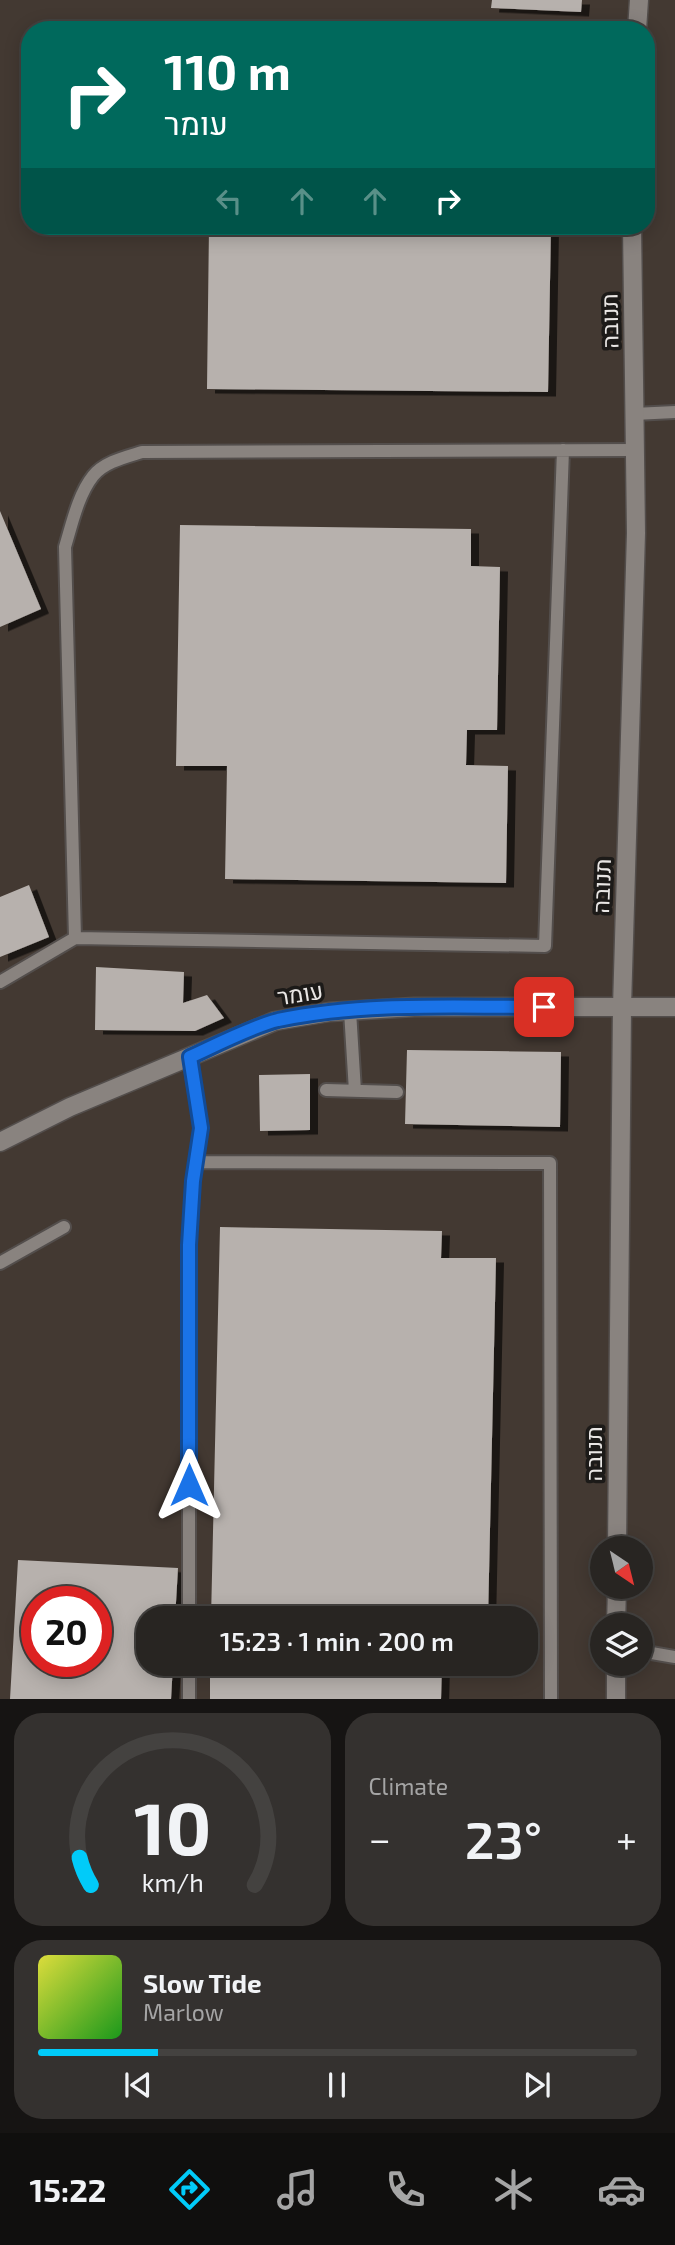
<!DOCTYPE html>
<html lang="en">
<head>
<meta charset="utf-8">
<style>
  :root { --surface:#282522; --page:#34312f; --text:#f1f3f6; --muted:#a5a5a5; --line:#444240; --accent:#01cbf9 }
  body { margin:0; font-family:"Exo 2",Heebo,sans-serif; background:var(--page); color:var(--text); height:100vh; display:flex; flex-direction:column; font-size:26px; white-space:nowrap }
  * { box-sizing:border-box; margin:0 }
  p { font-size:23px; color:var(--muted) }
  .icon { flex:none; width:38px; height:38px; fill:none; stroke:currentColor; stroke-width:2; stroke-linecap:round; stroke-linejoin:round }
  .map { position:relative; height:1699px; overflow:hidden }
  .drawer { display:flex; flex-direction:column; gap:14px; padding:14px; background:#161413; flex:1 }
  .drawer>* { flex:none }
  .hud { position:absolute; left:21px; top:21px; width:634px; height:214px; border-radius:28px; box-shadow:0 4px 18px #0003,0 0 0 2px var(--line); background:#00695c; color:#fff; overflow:hidden }
  .needle { width:46px; rotate:145deg }
  .fabs { position:absolute; left:590px; top:1536px; display:grid; gap:14px }
  .fabs a { display:grid; place-items:center; width:63px; height:63px; border-radius:50%; background:var(--surface); box-shadow:0 4px 18px #0003,0 0 0 2px var(--line); font-size:35px }
  .speed { position:absolute; left:21px; top:1586px; display:flex; gap:14px; font-size:35px; font-weight:700; text-align:center }
  .speed>* { display:grid; place-content:center; width:91px; height:91px; border-radius:50%; background:var(--surface); box-shadow:0 4px 18px #0003,0 0 0 2px var(--line); line-height:1 }
  .speed .limit { border:10px solid #d22; background:#fff; color:#111 }
  .pin { position:absolute; display:grid; place-items:center; width:60px; height:60px; color:#fff; margin:-30px; border-radius:14px; box-shadow:0 4px 10px #0006 }
  .me { position:absolute; width:77px; margin:-38px; rotate:0deg; stroke-linejoin:round; filter:drop-shadow(0 0 5px #0008) }
  .turn { display:flex; align-items:center; gap:24px; height:147px; padding:0 28px; font-size:32px }
  .turn .icon { width:91px; height:91px; stroke-width:2.5 }
  .turn b { display:block; font-size:49px; line-height:60px }
  .lanes { display:flex; align-items:center; height:66px; padding:0 28px; background:#0003; justify-content:center; gap:35px; direction:ltr }
  .lanes .off { opacity:.35 }
  .big { font-size:52px; font-weight:600; line-height:1.1 }
  .drawer .widget { flex:1; display:flex; flex-direction:column; justify-content:center; gap:10px; min-width:0; padding:0 24px; border-radius:28px; background:var(--page) }
  .drawer .dial { align-items:center; gap:0 }
  .dial svg { height:182px; overflow:visible; fill:none; stroke:var(--line); stroke-width:7; stroke-linecap:round; text-anchor:middle }
  .dial text { fill:var(--text); stroke:none }
  .song { display:flex; align-items:center; gap:21px }
  .cover { width:84px; height:84px; border-radius:10px; background:linear-gradient(135deg,hsl(60 70% 55%),hsl(120 70% 35%)) }
  .played { height:7px; border-radius:4px; background:linear-gradient(90deg,var(--accent) 20%,var(--line) 20%) }
  .keys { display:flex; justify-content:space-around; direction:ltr }
  .heat { display:flex; justify-content:space-between; align-items:center; font-size:38px; direction:ltr }
  .drawer .tiles { flex:1; display:grid; gap:14px; grid-template-columns:1fr 1fr }
  .widget:last-child { grid-column:span 2 }
  .trip { position:absolute; left:136px; top:1606px; width:402px; height:70px; border-radius:28px; background:var(--surface); box-shadow:0 4px 18px #0003,0 0 0 2px var(--line); font-weight:600; line-height:70px; text-align:center }
  .dock { display:flex; height:112px; justify-content:space-around; align-items:center; background:#100f0e; color:var(--muted) }
  .dock .icon { width:49px; height:49px }
  .dock .selected { color:var(--accent) }
  .dock b { font-size:32px; color:var(--text) }
  .map>svg:first-child { display:block }
  .built { fill:#433932; fill-rule:evenodd }
  .building { fill:#b7b1ad; fill-rule:evenodd; filter:url(#shadow) }
  .lines { fill:none; stroke-linecap:round; stroke-linejoin:round }
  .service-casing { stroke:#534e4c; stroke-width:16 }
  .minor-casing { stroke:#534e4c; stroke-width:21 }
  .service { stroke:#89837f; stroke-width:12 }
  .minor { stroke:#89837f; stroke-width:18 }
  .route-casing { stroke:#114b97; stroke-width:18 }
  .route { stroke:#1a73e8; stroke-width:12 }
  .labels { text-anchor:middle; dominant-baseline:central; stroke-width:7; stroke-linejoin:round; paint-order:stroke }
  .street-label { font-size:23px; fill:#e9e6e4; stroke:#1c1a18 }
</style>
</head>
<body>
<div class="map">
<svg width="675" height="1699" viewBox="0 0 675 1699">
  <defs>
    <filter id="shadow"><feDropShadow dx="8" dy="4.5" stdDeviation="0" flood-color="#0009"/></filter>
  </defs>
  <rect width="100%" height="100%" fill="#36312e"/>
  <!-- built -->
  <path class="built" d="M0,0H675V1699H0ZM30,30H646V226H30ZM602,1549H640V1587H602ZM37,1601H96V1661H37ZM149,1619H527V1664H149ZM602,1626H640V1664H602Z"/>
  <!-- building -->
  <path class="building" d="M492,0H582L581,12L491,8Z
    M209,226H551L548,392L207,389Z
    M0,511L41,609L0,627Z
    M180,525L471,529V566L500,567L497,730H467L466,765L508,766L506,883L225,879L227,766H176Z
    M29,885L49,937L0,957V897Z
    M96,967L184,972L183,1003L207,995L224,1018L195,1031L95,1030Z
    M407,1050L561,1052L560,1127L405,1124Z
    M310,1074V1130L260,1131L259,1075Z
    M220,1227L442,1231L441,1258H496L488,1619H211Z
    M18,1560L178,1568L175,1619H149V1664H173L171,1699H10ZM37,1601H96V1661H37Z
    M210,1664H442L441,1699H210Z"/>
  <g class="lines">
    <defs>
      <path id="service" d="M634,414L675,412
        M75,938L65,547C72,524 78,495 93,476C104,462 126,457 142,452L635,450
        M0,982L75,938L545,946L563,450
        M350,1011L355,1091
        M326,1090L397,1092
        M196,1162L550,1163L551,1699
        M0,1263L64,1227
        M189,1619V1245L193,1180L201,1128L189,1057
        M640,1651L675,1657
        M189,1664V1699"/>
      <path id="minor" d="M637,30L639,0
        M0,1142L70,1107L275,1021L329,1012L414,1007H675
        M617,1549L622,1007L636,533L632,226
        M616,1626L617,1587
        M616,1699V1664"/>
    </defs>
    <!-- service casing -->
    <use href="#service" class="service-casing"/>
    <!-- minor casing -->
    <use href="#minor" class="minor-casing"/>
    <!-- service -->
    <use href="#service" class="service"/>
    <!-- minor -->
    <use href="#minor" class="minor"/>
  </g>
  <g class="lines">
    <defs>
      <path id="route" d="M189,1485V1245L193,1181L201,1128L190,1057C214,1046 253,1026 278,1020C365,1002 456,1007 544,1007"/>
    </defs>
    <!-- route casing -->
    <use href="#route" class="route-casing"/>
    <!-- route -->
    <use href="#route" class="route"/>
  </g>
  <g class="labels">
    <!-- street labels -->
    <g class="street-label">
      <text transform="translate(609 321) rotate(-91)">תנובה</text>
      <text transform="translate(601 886) rotate(-88)">תנובה</text>
      <text transform="translate(300 993) rotate(-9)">עומר</text>
      <text transform="translate(593 1454) rotate(-90)">תנובה</text>
    </g>
  </g>
</svg>
<div class="fabs">
<a><svg class="needle" viewBox="-14 -14 28 28"><path d="M0-13l5 13h-10z" fill="#e53935"/><path d="M0 13l5-13h-10z" fill="#a5a5a5"/></svg></a>
<a><svg class="icon" aria-label="layers" viewBox="0 0 24 24"><path d="M12 4l9 5-9 5-9-5zM3 14l9 5 9-5"/></svg></a>
</div>
<div class="speed"><div class="limit">20</div></div>
<div class="pin" style="left:544px;top:1007px;background:#d93025"><svg class="icon" aria-label="arrive" viewBox="0 0 24 24"><path d="M6 21V4h12l-3 4 3 4H6"/></svg></div>
<svg class="me" style="left:189px;top:1485px" viewBox="-20 -20 40 40"><path d="M0-17L14 15 0 8-14 15z" fill="#1a73e8" stroke="#fff" stroke-width="4"/></svg>
<div class="trip">15:23 · 1 min · 200 m</div>
<div class="hud">
<div class="turn"><svg class="icon" aria-label="right" viewBox="0 0 24 24"><path d="M7 20v-9h11M14 6l5 5-5 5"/></svg><div><b>110 m</b>עומר</div></div>
<div class="lanes"><svg class="icon off" aria-label="left" viewBox="0 0 24 24"><path d="M17 20v-9H6M10 6l-5 5 5 5"/></svg><svg class="icon off" aria-label="ahead" viewBox="0 0 24 24"><path d="M12 20V5M6 11l6-6 6 6"/></svg><svg class="icon off" aria-label="ahead" viewBox="0 0 24 24"><path d="M12 20V5M6 11l6-6 6 6"/></svg><svg class="icon" aria-label="right" viewBox="0 0 24 24"><path d="M7 20v-9h11M14 6l5 5-5 5"/></svg></div>
</div>
</div>
<section class="drawer">
<div class="tiles">
<div class="widget dial"><svg viewBox="0 0 100 80">
<path d="M14 69A42 42 0 1 1 86 69"/>
<path d="M14 69A42 42 0 0 1 9 57" stroke="#01cbf9"/>
<text x="50" y="56" font-size="32" font-weight="700">10</text>
<text x="50" y="72" font-size="11">km/h</text>
</svg></div>
<div class="widget"><p>Climate</p>
<div class="heat"><a>−</a><b class="big">23°</b><a>+</a></div>
</div>
<div class="widget">
<div class="song"><i class="cover"></i><div><b>Slow Tide</b><p>Marlow</p></div></div>
<div class="played"></div>
<div class="keys"><svg class="icon" aria-label="previous" viewBox="0 0 24 24"><path d="M18 5L8 12l10 7zM5 5v14"/></svg><svg class="icon" aria-label="pause" viewBox="0 0 24 24"><path d="M8 5v14M16 5v14"/></svg><svg class="icon" aria-label="next" viewBox="0 0 24 24"><path d="M6 5l10 7-10 7zM19 5v14"/></svg></div>
</div>
</div>
</section>
<nav class="dock">
<b>15:22</b>
<svg class="icon selected" aria-label="directions" viewBox="0 0 24 24"><path d="M12 3l9 9-9 9-9-9zM9 14v-3h6M13 9l2 2-2 2"/></svg>
<svg class="icon" aria-label="music" viewBox="0 0 24 24"><path d="M9 18V5l10-2v13"/><circle cx="6" cy="18" r="3"/><circle cx="16" cy="16" r="3"/></svg>
<svg class="icon" aria-label="phone" viewBox="0 0 24 24"><path d="M5 4h4l2 5-3 2q2 4 5 5l2-3 5 2v4C11 20 4 13 5 4z"/></svg>
<svg class="icon" aria-label="climate" viewBox="0 0 24 24"><path d="M12 3v18M4 7l16 10M4 17L20 7"/></svg>
<svg class="icon" aria-label="car" viewBox="0 0 24 24"><path d="M5 17H2v-5l4-1 3-4h7l3 4 3 1v5h-3M9 17h6M6 11h13"/><circle cx="7" cy="17" r="2"/><circle cx="17" cy="17" r="2"/></svg>
</nav>
</body>
</html>
